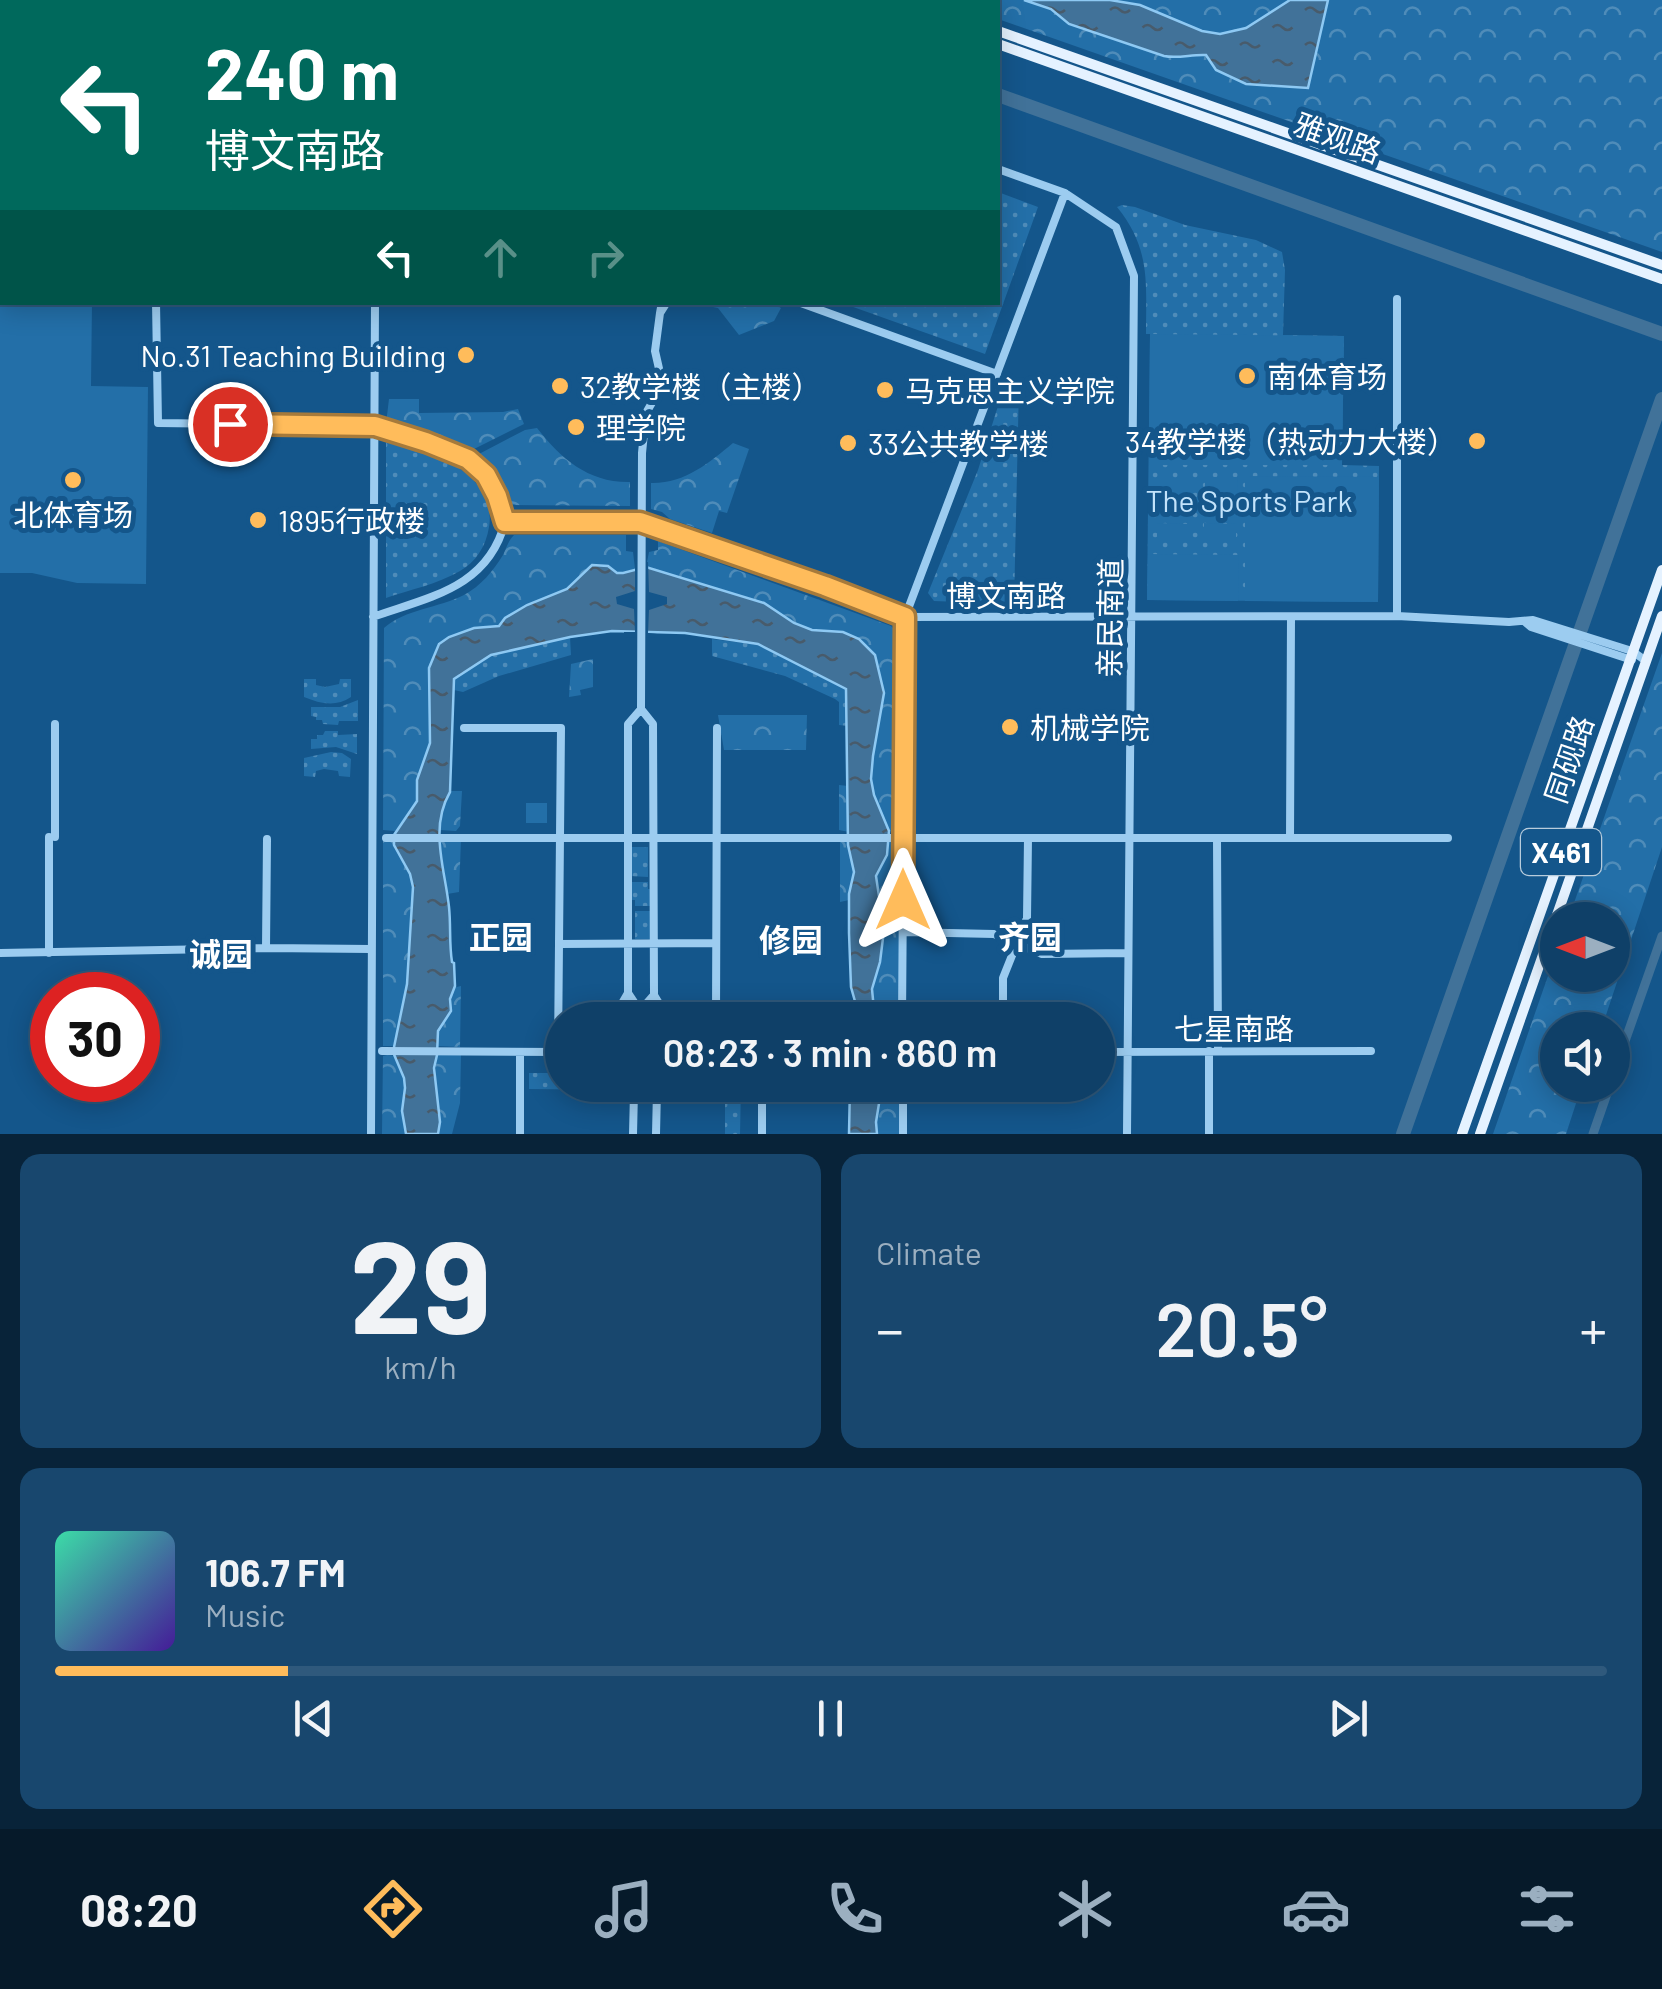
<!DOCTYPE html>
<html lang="en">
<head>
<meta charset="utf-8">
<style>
  :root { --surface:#0f4068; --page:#18476e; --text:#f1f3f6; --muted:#9bafc0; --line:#2f597c; --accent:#ffbc5b }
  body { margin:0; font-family:Barlow,"Noto Sans SC",sans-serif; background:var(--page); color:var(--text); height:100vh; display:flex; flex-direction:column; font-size:38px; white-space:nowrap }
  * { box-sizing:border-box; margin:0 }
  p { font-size:32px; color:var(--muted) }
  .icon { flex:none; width:55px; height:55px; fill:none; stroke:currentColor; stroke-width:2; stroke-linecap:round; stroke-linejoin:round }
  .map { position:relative; height:1134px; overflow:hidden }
  .sheet { display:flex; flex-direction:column; gap:20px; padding:20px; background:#082339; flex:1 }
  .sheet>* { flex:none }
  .hud { position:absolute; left:0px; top:0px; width:1000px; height:305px; box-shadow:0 5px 25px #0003,0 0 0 2px var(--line); background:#00695c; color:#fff; overflow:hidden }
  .needle { width:65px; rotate:270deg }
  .fabs { position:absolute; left:1540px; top:902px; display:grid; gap:20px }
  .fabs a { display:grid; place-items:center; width:90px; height:90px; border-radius:50%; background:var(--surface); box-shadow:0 5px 25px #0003,0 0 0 2px var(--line); font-size:50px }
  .speed { position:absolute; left:30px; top:972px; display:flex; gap:20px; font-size:50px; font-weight:700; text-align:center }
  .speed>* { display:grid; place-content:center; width:130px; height:130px; border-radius:50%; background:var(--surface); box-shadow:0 5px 25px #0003,0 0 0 2px var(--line); line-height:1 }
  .speed .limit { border:15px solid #d22; background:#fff; color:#111 }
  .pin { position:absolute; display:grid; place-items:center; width:85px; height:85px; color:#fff; margin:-42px; border:5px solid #fff; border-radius:50%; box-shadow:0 2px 10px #0007 }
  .me { position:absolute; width:110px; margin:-55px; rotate:0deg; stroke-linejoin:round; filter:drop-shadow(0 0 8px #0008) }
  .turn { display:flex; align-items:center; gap:35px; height:210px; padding:0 40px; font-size:45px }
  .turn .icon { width:130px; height:130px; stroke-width:2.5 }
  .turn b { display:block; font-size:70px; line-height:85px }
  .lanes { display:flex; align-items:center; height:95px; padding:0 40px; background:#0003; justify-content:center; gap:50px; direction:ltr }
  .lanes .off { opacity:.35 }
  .big { font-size:75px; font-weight:600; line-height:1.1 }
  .sheet .card { flex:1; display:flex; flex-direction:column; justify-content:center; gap:15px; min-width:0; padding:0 35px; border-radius:20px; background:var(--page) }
  .sheet .dial { align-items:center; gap:0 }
  .dial b { font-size:130px; line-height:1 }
  .song { display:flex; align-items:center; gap:30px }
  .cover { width:120px; height:120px; border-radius:15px; background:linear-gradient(135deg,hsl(160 70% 55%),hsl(260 70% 35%)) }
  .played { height:10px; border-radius:5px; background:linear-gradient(90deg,var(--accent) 15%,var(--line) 15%) }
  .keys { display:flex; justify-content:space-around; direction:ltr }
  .heat { display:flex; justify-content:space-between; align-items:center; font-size:55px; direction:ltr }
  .sheet .tiles { flex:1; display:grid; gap:20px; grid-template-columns:1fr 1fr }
  .card:last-child { grid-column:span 2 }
  .trip { position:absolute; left:545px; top:1002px; width:570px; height:100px; border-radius:50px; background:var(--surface); box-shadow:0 5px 25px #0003,0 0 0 2px var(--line); font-weight:600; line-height:100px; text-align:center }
  .tab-bar { display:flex; height:160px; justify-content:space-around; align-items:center; background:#061a2a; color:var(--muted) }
  .tab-bar .icon { width:70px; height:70px }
  .tab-bar .active { color:var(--accent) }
  .tab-bar b { font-size:45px; color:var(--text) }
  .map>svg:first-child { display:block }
  .grass { fill:url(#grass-dots) }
  .forest { fill:url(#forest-crowns) }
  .garden { fill:#236fa8 }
  .water { fill:url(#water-ripples); stroke:#8ec9f3; stroke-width:2.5 }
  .pier { fill:#14568b }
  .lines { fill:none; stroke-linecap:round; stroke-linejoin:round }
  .canal { stroke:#417299; stroke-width:9 }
  .river { stroke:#417299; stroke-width:14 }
  .minor { stroke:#9cccf0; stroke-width:8 }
  .major { stroke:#e5f2ff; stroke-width:10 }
  .route-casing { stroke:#a67a3b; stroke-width:25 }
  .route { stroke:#ffbc5b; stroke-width:18 }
  .poi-dot { fill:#ffbc5b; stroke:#14568b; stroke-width:4 }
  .labels { text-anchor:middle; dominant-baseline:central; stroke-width:10; stroke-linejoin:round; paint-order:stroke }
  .shield { fill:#14568b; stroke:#b8ccdc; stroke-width:2.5 }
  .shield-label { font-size:28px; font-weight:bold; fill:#fff }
  .street-label { font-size:30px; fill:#fff; stroke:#14568b }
  .poi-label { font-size:30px; fill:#fff; stroke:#14568b; text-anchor:start }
  .park-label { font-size:30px; fill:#c3e3fb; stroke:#14568b }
  .neighbourhood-label { font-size:32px; font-weight:bold; fill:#fff; stroke:#14568b }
</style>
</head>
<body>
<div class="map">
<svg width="1662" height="1134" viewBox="0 0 1662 1134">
  <defs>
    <pattern id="grass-dots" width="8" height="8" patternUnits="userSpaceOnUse" patternTransform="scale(2.5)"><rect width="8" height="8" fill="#236fa8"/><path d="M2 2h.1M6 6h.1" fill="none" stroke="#4f8cb9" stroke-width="1.8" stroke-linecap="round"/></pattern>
    <pattern id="forest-crowns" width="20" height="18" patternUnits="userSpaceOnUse" patternTransform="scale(2.5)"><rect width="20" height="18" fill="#236fa8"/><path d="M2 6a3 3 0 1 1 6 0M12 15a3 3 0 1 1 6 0" fill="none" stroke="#4f8cb9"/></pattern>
    <pattern id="water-ripples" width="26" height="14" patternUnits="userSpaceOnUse" patternTransform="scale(2.5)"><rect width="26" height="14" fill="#417299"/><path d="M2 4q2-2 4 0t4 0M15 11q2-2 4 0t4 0" fill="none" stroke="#485b6b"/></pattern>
  </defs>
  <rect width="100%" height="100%" fill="#14568b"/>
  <!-- grass -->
  <path class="grass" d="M998,192L1038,207L985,354L842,303L998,302Z
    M1122,205L1135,207L1185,225L1256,240L1282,252L1285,270L1283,335L1344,336L1342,465L1379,466L1378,602L1147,600L1150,334H1146C1146,283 1151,249 1117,207Z
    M1019,385L1014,604L934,601L928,593L978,470L1003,390Z
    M386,442C422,454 467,459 485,497C489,507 491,516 489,527C486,546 476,562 460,571C438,584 409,590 386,598Z
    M570,637L571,655L499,676L463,692L454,690V679L491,655Z
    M712,639L759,645L846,689L848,726L839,725V702L835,699L785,676L712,656Z
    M304,679H316V685L325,687L339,684L340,679H351V697C336,707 321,704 304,697Z
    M358,700V721H339L338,725L323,724L322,720H316V717L311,716V707H340Z
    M325,731H338V735L357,734V754L336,747L311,749V739H317V735H323Z
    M331,752L342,753L351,759L350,777L339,776L338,771L324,769L316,771L315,777L304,776V758Z
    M630,847H648V877L630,876Z
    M630,882H648V889H652L651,906H635V900H630Z
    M635,911H651V939H635Z
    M529,1073H562V1085H626V1090L529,1089Z
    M668,1085H741L740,1134H725V1087H666Z"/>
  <!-- forest -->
  <path class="forest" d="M943,0H1662V252L998,19V2H950Z
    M694,303H766L781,308L774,321L739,335L718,308Z
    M389,399H419V413L503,412L518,409L524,424L470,451L386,424Z
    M537,428C561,459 589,483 630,482V506L511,505L493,468L479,454L525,430Z
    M733,443L749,449L727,513L719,511L712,533L670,519L662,512L651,509V483C684,484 709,463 733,443Z
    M514,535H626V551L633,552L635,569L618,573L608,566L592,565L567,589L527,605L505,618L499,626L474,628L449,637L439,648L429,668L430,743L417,780V801L395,831L383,830L384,628C405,609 439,608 464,595C481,586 493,571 503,555C507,547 508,541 514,535Z
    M658,541L891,626L898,633L899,831H889C886,818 877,806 873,793C865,762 880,724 884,693L843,632L812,630L794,623L764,603L646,567L649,552L658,550Z
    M1662,653V847L1601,1030H1558V1085H1582L1566,1134H1493L1557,950L1558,975H1612V920H1568Z
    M593,659V687L580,690L581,695L569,697L571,664Z
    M718,715H807L806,750H724Z
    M839,785L848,786L849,832L839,830Z
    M450,791H462L460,826L456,831L440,830L444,802Z
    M526,803H547V823H526Z
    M440,839H461L459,892L447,894Z
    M383,840H394L410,874L413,887L407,984L402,1015L393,1046H383Z
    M889,840H900V1020H875L872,989L880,962L884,930L876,876L887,855Z
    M840,841L848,842L854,872L849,900L840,902Z
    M461,986L460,1047L437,1046L438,1031L451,1011L452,988Z
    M387,1055L394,1056L404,1078L405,1088L402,1111L407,1134H382L383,1056Z
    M437,1055H461L460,1103L452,1134H438C441,1107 432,1081 437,1055Z
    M882,1085H899V1134H877L876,1122Z"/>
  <!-- garden -->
  <path class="garden" d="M2,254V302L146,303H92L91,386L148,387L146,584L77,583L32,573H0V255Z
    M1150,334L1344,336L1342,465H1149Z
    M1245,476L1379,477L1378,602L1245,601Z
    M1205,477H1238L1237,495L1205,494Z
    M1157,479H1189V496H1157Z
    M1204,500L1237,501V518L1204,517Z
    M1157,501H1190V518H1157Z
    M1157,523L1190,524V541H1157Z
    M1204,523L1236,524V541H1204Z
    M1148,554L1239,555L1238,601L1147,600Z"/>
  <!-- water -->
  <path class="water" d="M1024,0H1110L1140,5L1202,31L1220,34L1246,28L1290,0H1328L1308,88L1246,84L1216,70L1206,55C1192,54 1178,59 1164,56L1069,24L1051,9Z
    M592,565L608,566L617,573H623L646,567L764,603L794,623L812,630L843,632L859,639L875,655L884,693L873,756L871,779L874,795L889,831L887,855L876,876L884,930L880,962L872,989L875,1020H855L856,1005L851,987L849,933V894L854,872L848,845L846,689L758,644L685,633L612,631L570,637L491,655L454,679L450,792C429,828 445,869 449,907C451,926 449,943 452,962L454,963L455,986L450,999L451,1011L438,1031L437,1055L434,1068L440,1122L438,1134H406L402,1111L405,1088L404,1078L393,1052L407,984L413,887L410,874L394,845V835L417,801V780L430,743L429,668L439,644L449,637L474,628L499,626L505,618L527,605L567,589Z
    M850,1085H882L876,1122L877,1134H849Z"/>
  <!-- pier -->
  <path class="pier" d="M648,562L649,592L667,597V604L649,610L648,633L657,634V638L624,637V632H635L634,609L617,604L616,597L635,591V564Z"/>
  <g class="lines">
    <!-- canal -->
    <path class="canal" d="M1612,1078L1662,936
      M1593,1134L1610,1085"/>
    <!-- river -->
    <path class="river" d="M733,0L740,2
      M282,2L284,0
      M998,95L1662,334
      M0,199L2,198
      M1403,1134L1662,399"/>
    <!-- minor -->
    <path class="minor" d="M515,0L522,2
      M473,2L474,0
      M766,2L767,0
      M786,2L787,0
      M998,169L1065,193L1116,227L1134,276L1127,1134
      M156,302L158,423L375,426L425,442L469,459L486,475L497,496L505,522
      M662,302L660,313L667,302
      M798,302L997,374
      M505,522H641L825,586L905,617L1397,616L1509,622L1533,620L1632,651L1646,661
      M1397,616V299
      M373,617C429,597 488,588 505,522
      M1524,621L1531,627L1632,660
      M641,709L642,453L646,413L657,394L660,373L655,351L660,313
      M55,724V837
      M464,728H561L558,1052
      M386,838H1448
      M1217,838L1218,1051
      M1290,838L1291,617
      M903,932L994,934L1042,954L1128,953
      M559,944L716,943
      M266,948L267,839
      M0,953L266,948L371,949
      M49,953V837
      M654,995L666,1015V1020
      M640,1011L654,995L653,724L641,709
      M640,1011L628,993V724L641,709
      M617,1020V1012L628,993
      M716,1020L717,728
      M902,1020L905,617L1065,193
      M1003,1020V978L1027,918L1028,838
      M382,1051L562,1052
      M520,1052V1134
      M1098,1052L1371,1051
      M654,1085L657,1090L656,1134
      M762,1085V1134
      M903,1085V1134
      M371,1134L375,302
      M633,1134L634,1092L636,1085
      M1209,1134V1051"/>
    <!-- major -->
    <path class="major" d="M873,0L880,2
      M911,0L918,2
      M193,2L195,0
      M202,2L205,0
      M998,31L1662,265
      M998,44L1662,279
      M0,129L2,128
      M0,138L2,137
      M1462,1134L1662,570
      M1480,1134L1662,616"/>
  </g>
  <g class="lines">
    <defs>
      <path id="route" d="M230,424L375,426L426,442L468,459L486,475L497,496L505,522H640L825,586L905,617L903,900"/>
    </defs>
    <!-- route casing -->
    <use href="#route" class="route-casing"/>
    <!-- route -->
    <use href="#route" class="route"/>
  </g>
  <!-- markers -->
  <g class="poi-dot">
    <circle cx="466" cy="355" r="10"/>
    <circle cx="1247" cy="376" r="10"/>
    <circle cx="560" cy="386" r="10"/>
    <circle cx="885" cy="390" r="10"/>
    <circle cx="576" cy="427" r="10"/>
    <circle cx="1477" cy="441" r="10"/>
    <circle cx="848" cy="443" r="10"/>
    <circle cx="73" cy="480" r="10"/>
    <circle cx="258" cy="520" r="10"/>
    <circle cx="1010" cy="727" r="10"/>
  </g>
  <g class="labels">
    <!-- shield labels -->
    <rect class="shield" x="1521" y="829" width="80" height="46" rx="8"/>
    <g class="shield-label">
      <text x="1561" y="852">X461</text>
    </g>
    <!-- street labels -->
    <g class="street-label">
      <text transform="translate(1338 137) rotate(20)">雅观路</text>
      <text x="1006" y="595">博文南路</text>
      <text transform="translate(1109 618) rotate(-89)">亲民南道</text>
      <text transform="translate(1568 759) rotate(-71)">同砚路</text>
      <text x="1234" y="1028">七星南路</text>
    </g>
    <!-- poi labels -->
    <g class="poi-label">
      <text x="446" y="355" text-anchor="end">No.31 Teaching Building</text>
      <text x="1267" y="376">南体育场</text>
      <text x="580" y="386">32教学楼（主楼）</text>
      <text x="905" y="390">马克思主义学院</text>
      <text x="596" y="427">理学院</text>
      <text x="1457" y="441" text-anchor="end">34教学楼（热动力大楼）</text>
      <text x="868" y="443">33公共教学楼</text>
      <text x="73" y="514" text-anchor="middle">北体育场</text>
      <text x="278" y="520">1895行政楼</text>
      <text x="1030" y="727">机械学院</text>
    </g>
    <!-- park labels -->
    <g class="park-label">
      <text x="1249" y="500">The Sports Park</text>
    </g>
    <!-- neighbourhood labels -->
    <g class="neighbourhood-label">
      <text x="501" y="936">正园</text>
      <text x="1030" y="936">齐园</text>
      <text x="791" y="939">修园</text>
      <text x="221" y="953">诚园</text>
    </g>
  </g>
</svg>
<div class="fabs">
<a><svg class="needle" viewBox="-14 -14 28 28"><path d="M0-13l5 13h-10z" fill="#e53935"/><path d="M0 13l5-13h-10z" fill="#9bafc0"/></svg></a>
<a><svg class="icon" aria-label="sound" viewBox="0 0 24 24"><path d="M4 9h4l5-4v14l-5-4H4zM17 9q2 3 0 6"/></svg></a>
</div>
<div class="speed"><div class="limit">30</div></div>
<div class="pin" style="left:230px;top:424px;background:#d93025"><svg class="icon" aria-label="arrive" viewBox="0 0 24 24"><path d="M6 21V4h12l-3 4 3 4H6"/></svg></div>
<svg class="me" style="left:903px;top:900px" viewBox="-20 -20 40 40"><path d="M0-17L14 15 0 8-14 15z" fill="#ffbc5b" stroke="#fff" stroke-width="4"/></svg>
<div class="trip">08:23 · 3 min · 860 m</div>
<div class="hud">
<div class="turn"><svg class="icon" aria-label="left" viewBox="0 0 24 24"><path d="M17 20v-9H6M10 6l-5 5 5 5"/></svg><div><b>240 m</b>博文南路</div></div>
<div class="lanes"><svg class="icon" aria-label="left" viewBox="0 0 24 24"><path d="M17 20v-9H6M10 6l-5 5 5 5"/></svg><svg class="icon off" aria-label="ahead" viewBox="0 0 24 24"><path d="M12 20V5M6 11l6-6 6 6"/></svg><svg class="icon off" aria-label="right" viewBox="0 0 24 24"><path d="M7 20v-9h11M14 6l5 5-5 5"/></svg></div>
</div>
</div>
<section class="sheet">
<div class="tiles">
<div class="card dial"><b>29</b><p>km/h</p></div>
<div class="card"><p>Climate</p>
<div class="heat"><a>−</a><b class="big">20.5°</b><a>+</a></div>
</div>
<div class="card">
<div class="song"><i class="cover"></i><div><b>106.7 FM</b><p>Music</p></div></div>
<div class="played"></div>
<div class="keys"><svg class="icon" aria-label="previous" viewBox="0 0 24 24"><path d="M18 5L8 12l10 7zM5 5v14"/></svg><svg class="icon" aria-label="pause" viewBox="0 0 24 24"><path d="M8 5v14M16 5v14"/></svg><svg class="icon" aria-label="next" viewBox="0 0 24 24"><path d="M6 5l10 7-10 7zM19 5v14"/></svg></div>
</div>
</div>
</section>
<nav class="tab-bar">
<b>08:20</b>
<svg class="icon active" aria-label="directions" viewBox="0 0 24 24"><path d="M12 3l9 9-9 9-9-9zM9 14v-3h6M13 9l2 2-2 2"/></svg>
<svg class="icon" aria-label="music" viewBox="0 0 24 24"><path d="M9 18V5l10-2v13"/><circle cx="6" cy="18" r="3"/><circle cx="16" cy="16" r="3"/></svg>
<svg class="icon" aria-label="phone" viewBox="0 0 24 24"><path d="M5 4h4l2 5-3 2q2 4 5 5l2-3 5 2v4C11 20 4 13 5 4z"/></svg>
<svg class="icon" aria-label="climate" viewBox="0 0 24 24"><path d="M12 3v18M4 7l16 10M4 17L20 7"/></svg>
<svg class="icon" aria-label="car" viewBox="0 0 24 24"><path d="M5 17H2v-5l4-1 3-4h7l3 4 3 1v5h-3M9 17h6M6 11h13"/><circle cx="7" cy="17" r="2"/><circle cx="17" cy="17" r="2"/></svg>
<svg class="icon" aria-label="filters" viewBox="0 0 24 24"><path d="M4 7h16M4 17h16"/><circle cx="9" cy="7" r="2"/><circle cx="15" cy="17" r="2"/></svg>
</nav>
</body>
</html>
